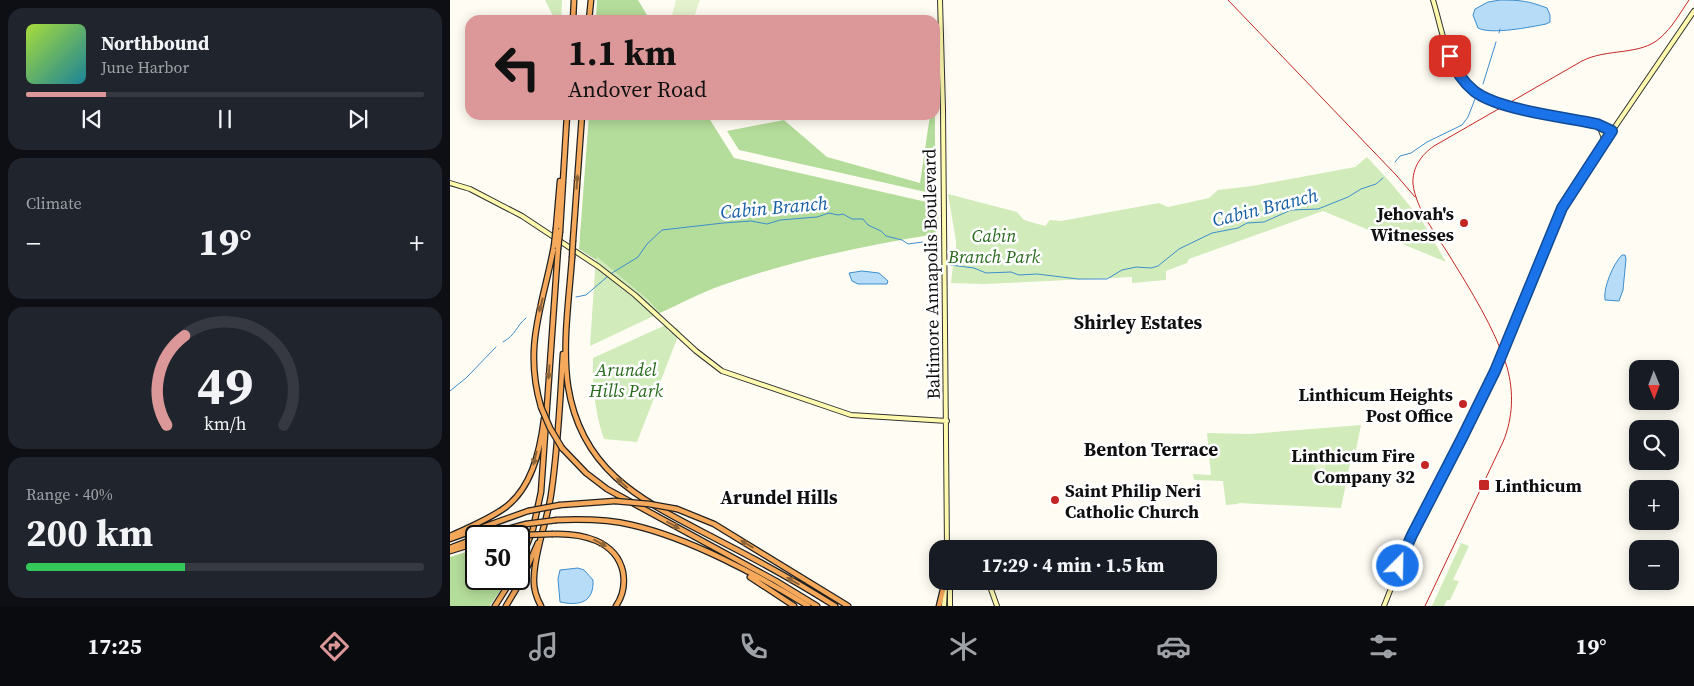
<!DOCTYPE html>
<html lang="en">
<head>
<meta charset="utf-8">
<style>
  :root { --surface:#171b24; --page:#20242c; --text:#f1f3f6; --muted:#9ea1a6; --line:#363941; --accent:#dc9798 }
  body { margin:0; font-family:"Source Serif 4",serif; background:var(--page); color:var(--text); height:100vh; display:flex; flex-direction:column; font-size:19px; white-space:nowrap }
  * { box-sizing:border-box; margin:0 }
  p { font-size:16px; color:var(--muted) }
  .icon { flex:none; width:28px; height:28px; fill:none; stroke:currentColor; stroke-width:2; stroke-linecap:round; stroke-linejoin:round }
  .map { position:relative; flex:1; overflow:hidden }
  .panel { display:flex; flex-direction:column; gap:8px; padding:8px; background:#0d0f14; width:450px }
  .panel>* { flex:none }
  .top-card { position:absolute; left:15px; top:15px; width:475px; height:105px; border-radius:15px; box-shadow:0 2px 12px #0003; background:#dc9798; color:#111; overflow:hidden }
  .needle { width:32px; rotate:179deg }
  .fabs { position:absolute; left:1179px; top:360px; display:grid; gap:10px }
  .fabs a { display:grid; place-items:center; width:50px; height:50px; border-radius:10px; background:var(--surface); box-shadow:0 2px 12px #0003; font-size:25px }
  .speed { position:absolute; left:15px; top:525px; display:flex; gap:10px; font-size:25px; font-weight:700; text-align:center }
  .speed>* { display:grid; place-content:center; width:65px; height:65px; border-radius:50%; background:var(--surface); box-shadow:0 2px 12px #0003; line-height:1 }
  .speed .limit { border:2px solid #111; border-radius:8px; background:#fff; color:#111 }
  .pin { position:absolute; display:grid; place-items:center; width:42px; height:42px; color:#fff; margin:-21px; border-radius:10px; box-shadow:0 2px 8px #0006 }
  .me { position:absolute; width:55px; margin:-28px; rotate:23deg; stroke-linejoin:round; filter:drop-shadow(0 0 4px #0008) }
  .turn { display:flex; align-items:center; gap:18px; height:105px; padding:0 20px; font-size:22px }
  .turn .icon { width:65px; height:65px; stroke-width:2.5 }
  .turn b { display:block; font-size:35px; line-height:42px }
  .big { font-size:38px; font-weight:700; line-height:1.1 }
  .panel .widget { flex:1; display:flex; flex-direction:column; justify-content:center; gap:8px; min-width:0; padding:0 18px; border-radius:15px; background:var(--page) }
  .panel .dial { align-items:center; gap:0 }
  .dial svg { height:130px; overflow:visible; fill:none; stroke:var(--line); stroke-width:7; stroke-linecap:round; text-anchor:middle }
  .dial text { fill:var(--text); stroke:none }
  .song { display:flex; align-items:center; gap:15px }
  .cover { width:60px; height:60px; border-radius:8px; background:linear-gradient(135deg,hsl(80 70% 55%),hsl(190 70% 35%)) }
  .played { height:5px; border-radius:2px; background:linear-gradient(90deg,var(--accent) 20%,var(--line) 20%) }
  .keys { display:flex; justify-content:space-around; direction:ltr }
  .heat { display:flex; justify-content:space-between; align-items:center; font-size:28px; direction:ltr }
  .charge { height:8px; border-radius:4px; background:linear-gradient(90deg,#34c759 40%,var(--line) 0) }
  .trip { position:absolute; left:479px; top:540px; width:288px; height:50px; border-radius:15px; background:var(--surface); box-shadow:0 2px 12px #0003; font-weight:700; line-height:50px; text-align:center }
  .tabs { display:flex; height:80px; justify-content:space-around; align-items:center; background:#090b0e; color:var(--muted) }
  .tabs .icon { width:35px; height:35px }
  .tabs .selected { color:var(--accent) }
  .tabs b { font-size:22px; color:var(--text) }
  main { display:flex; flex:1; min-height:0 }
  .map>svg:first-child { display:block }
  .green { fill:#d1ebbb }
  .forest { fill:#b4dc9a }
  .pitch { fill:#e3f2cd }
  .water { fill:#b7dcf7; stroke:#3d8dcf }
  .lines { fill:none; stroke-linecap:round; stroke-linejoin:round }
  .stream { stroke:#3d8dcf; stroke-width:1 }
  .secondary-casing { stroke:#323232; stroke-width:6 }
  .highway-casing { stroke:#212121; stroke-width:7 }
  .secondary { stroke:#fffaae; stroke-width:4 }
  .highway { stroke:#f6a95a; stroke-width:4.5 }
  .tram { stroke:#c32625; stroke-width:1 }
  .highway-bridge-casing { stroke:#212121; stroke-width:7; stroke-linecap:butt }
  .highway-bridge { stroke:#f6a95a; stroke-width:4.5 }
  .oneway { fill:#8e6439 }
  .route-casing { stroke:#114b97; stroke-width:12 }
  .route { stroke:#1a73e8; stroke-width:9 }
  .poi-dot { fill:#c32625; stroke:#fff; stroke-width:2 }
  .labels { text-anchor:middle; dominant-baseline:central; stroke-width:5; stroke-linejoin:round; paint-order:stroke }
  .poi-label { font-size:18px; font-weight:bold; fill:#101010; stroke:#fff; text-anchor:end }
  .park-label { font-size:18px; font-style:italic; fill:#2a6a1e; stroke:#fff }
  .street-label { font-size:18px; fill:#101010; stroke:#fff }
  .water-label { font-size:19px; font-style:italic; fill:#165fa5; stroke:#fff }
  .neighbourhood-label { font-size:19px; font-weight:bold; fill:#101010; stroke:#fff }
</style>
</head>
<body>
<main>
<section class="panel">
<div class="widget">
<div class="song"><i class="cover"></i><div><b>Northbound</b><p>June Harbor</p></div></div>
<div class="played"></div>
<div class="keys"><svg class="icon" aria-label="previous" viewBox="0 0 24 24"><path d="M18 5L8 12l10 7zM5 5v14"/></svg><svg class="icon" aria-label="pause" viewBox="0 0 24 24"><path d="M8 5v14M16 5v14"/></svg><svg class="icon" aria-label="next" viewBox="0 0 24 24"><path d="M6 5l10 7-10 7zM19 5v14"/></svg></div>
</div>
<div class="widget"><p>Climate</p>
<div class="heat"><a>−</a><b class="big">19°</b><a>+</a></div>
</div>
<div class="widget dial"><svg viewBox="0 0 100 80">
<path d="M14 69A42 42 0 1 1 86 69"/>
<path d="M14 69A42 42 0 0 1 25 14" stroke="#dc9798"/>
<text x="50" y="56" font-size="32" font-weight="700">49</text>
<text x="50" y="72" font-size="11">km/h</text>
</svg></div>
<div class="widget"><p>Range · 40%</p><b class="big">200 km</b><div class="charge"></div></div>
</section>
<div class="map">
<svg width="1244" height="606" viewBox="0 0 1244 606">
  <rect width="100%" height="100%" fill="#fffdf3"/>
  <!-- green -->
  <path class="green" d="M95,0H112L111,20H105Z
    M917,157L941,183L972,221L996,262L873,211L739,259L737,263L716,271V280L682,283V277L534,284L501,283L503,265H506V241L498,194L567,212L574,220L595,226L600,220L611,221L709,203L718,207L759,198L768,190L802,186L905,167Z
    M146,256L197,299L210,313L140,346Z
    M220,323L217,330L222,333L226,327L230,331L187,442L154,439C145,413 142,386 143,358Z
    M911,425L906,450L903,449L891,508L788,503V504L776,505L773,481L744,480L743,474L761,475L757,433L799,434Z
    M1011,543L1019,546L1003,580L1009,581L1000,600H997L994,606H982Z"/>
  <!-- forest -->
  <path class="forest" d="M147,0H188L200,20H146Z
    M139,115H257L284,158L481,203L489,214L486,234C413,246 339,261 270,286C250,293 230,304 210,313L197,299L147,257L146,260L129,249Z
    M480,115H485V194L289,150L277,131L334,120L377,157L470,183Z
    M26,549V579H58L40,606H0V557Z"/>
  <!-- pitch -->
  <path class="pitch" d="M226,0H250L243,20H237L222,15Z
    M865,455L878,457L874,471C868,471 863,467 862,461Z"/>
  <!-- water -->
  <path class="water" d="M1050,0C1070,0 1079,1 1097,8L1100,15V22L1096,24C1081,27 1041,35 1028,28L1023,15L1025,9L1038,2Z
    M1172,255H1175L1176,259L1173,290L1169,301L1155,300C1153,288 1163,264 1172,255Z
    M412,271L429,273L438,281L437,284H408L402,281L399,273Z
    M128,568L134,570L143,580C144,603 129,606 110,602L108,579L110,570Z"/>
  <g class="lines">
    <!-- stream -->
    <path class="stream" d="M1049,33L1050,29
      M1033,84L1046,42
      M945,162L950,156L961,153L977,142L1012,125L1018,117L1025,99
      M500,265L524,268L536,273L561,272L569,275L587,274L628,279H657L672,270L686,267L701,268L708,266L729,249L762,233L788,228L797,223L814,222L841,210L868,209L898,197L911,189L926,184L933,178
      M162,273L188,257L197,244L212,230L273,223L301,221L317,224L330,220L367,217L379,213L388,215L393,214L402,219H413L418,225L431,231L436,236L452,240L458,244L473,242L480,249L487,261
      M126,297L136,295L157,277
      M53,342C66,335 66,326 76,318
      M0,391L16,378L46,347"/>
    <defs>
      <path id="secondary" d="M490,0L493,109L497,549
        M983,0C990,23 994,48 1006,69C1030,112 1102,114 1147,125L1162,131
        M1149,125L1155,141
        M0,183L20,189L72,216L149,267L185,295L246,351L272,371L401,415L497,421
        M500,581V606
        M538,581L547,606
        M494,606L495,588
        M934,606L962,535L1013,438L1045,371L1112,208L1139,165L1244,11"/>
      <path id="highway" d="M123,20L124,0
        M139,20L141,0
        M106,228L110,181
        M110,231L117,115
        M123,240L132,115
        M122,258C119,299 112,346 118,386C132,476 198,503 270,541C309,561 347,582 385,606
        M91,407C73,346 93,305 104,246
        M112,448L136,473L157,489L326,581L367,606
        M110,505L165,501
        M227,509L264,524L398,606
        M107,520C132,519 157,519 182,525C239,538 308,575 358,606
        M103,534C131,533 166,540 173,572C175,584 173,596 166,606
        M0,536C18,528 37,520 53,509C81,490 90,452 94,419
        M31,536L76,524
        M63,536L73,535
        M0,539L78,511
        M0,548L26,538
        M0,551L26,543
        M69,565L83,529L91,492L108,249
        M300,577L344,606
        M45,606L62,579
        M56,606L71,581L88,543
        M91,606C86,597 83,588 84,577C85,549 97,522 101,495C108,449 110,401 113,354
        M489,606L495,581"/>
    </defs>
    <!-- secondary casing -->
    <use href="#secondary" class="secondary-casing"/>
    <!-- highway casing -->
    <use href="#highway" class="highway-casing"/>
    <!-- secondary -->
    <use href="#secondary" class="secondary"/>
    <!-- highway -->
    <use href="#highway" class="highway"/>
    <!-- tram -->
    <path class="tram" d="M778,0L947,176L965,197
      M975,606L1053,442C1063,418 1064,392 1057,367C1045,329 1020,289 999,255C986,234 966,209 963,184C962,168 971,155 984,146L1132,61C1157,48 1190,56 1210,38C1222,28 1230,13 1239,0"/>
    <defs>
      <path id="highway-bridge" d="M104,246L106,228
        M108,249L110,231
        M122,258L123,240
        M91,407L100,428L112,448
        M165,501L199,504L227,509
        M78,511L110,505
        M76,524L107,520
        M73,535L103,534"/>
    </defs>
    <!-- highway-bridge casing -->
    <use href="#highway-bridge" class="highway-bridge-casing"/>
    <!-- highway-bridge -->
    <use href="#highway-bridge" class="highway-bridge"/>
  </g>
  <!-- one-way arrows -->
  <defs><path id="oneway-solid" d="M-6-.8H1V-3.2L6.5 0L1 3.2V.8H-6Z" transform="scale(1.25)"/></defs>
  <g class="oneway">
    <use href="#oneway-solid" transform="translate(127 182) rotate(-86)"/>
    <use href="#oneway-solid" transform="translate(91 305) rotate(104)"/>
    <use href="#oneway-solid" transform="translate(99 372) rotate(94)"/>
    <use href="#oneway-solid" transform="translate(85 458) rotate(104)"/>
    <use href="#oneway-solid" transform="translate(172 483) rotate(-138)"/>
    <use href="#oneway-solid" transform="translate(223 525) rotate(29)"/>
    <use href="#oneway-solid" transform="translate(150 543) rotate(28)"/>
    <use href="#oneway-solid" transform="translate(297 544) rotate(-149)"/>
    <use href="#oneway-solid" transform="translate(343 581) rotate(-150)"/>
  </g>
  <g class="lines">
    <defs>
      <path id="route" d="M948,566L962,535L1012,438L1045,371L1112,208L1162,131L1147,124C1115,117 1048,110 1024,91C1013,82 1005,70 1000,56"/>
    </defs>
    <!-- route casing -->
    <use href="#route" class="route-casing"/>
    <!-- route -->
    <use href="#route" class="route"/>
  </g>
  <!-- markers -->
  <g class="poi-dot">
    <circle cx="1014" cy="223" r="5"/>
    <circle cx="1013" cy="404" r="5"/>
    <circle cx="975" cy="465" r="5"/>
    <rect x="1028" y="479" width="12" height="12" rx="2.5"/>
    <circle cx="605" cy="500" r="5"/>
  </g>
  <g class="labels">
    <!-- poi labels -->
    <g class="poi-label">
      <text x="1004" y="213">Jehovah's<tspan x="1004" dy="21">Witnesses</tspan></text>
      <text x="1003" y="394">Linthicum Heights<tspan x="1003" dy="21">Post Office</tspan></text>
      <text x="965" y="455">Linthicum Fire<tspan x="965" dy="21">Company 32</tspan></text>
      <text x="1045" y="485" text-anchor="start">Linthicum</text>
      <text x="615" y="490" text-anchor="start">Saint Philip Neri<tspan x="615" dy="21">Catholic Church</tspan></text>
    </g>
    <!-- park labels -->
    <g class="park-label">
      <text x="544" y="235">Cabin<tspan x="544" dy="21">Branch Park</tspan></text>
      <text x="176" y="369">Arundel<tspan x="176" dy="21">Hills Park</tspan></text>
    </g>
    <!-- street labels -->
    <g class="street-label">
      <text transform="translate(481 274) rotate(-91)">Baltimore Annapolis Boulevard</text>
    </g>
    <!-- water labels -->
    <g class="water-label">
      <text transform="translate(324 207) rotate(-5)">Cabin Branch</text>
      <text transform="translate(815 207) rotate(-14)">Cabin Branch</text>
    </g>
    <!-- neighbourhood labels -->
    <g class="neighbourhood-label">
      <text x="688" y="322">Shirley Estates</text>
      <text x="701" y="449">Benton Terrace</text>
      <text x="329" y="497">Arundel Hills</text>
    </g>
  </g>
</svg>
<div class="fabs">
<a><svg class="needle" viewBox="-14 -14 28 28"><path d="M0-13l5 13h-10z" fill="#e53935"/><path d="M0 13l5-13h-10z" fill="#9ea1a6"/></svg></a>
<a><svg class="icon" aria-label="search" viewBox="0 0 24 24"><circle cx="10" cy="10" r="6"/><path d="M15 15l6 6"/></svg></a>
<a>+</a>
<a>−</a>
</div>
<div class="speed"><div class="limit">50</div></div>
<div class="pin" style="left:1000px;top:56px;background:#d93025"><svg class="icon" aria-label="arrive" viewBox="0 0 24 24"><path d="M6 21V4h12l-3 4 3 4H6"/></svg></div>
<svg class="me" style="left:948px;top:566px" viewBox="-20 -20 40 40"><circle r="17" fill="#1a73e8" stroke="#fff" stroke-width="3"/><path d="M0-11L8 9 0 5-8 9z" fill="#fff"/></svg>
<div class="trip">17:29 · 4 min · 1.5 km</div>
<div class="top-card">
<div class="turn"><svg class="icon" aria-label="left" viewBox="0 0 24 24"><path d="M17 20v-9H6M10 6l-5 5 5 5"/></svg><div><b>1.1 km</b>Andover Road</div></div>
</div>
</div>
</main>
<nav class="tabs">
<b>17:25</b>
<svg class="icon selected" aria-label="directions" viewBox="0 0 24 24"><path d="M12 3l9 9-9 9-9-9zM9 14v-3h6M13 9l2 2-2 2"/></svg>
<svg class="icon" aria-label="music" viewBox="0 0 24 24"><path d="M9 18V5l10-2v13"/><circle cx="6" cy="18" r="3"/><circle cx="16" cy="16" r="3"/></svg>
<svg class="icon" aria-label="phone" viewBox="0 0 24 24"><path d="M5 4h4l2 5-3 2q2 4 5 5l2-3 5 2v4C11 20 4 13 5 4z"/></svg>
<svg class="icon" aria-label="climate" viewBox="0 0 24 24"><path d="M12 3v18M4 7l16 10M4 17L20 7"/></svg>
<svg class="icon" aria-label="car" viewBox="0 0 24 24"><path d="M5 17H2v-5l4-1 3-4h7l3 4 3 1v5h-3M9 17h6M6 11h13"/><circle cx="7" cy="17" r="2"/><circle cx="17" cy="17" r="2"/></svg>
<svg class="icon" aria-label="filters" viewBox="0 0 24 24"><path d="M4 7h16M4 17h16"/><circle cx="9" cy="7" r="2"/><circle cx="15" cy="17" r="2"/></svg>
<b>19°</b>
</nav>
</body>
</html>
